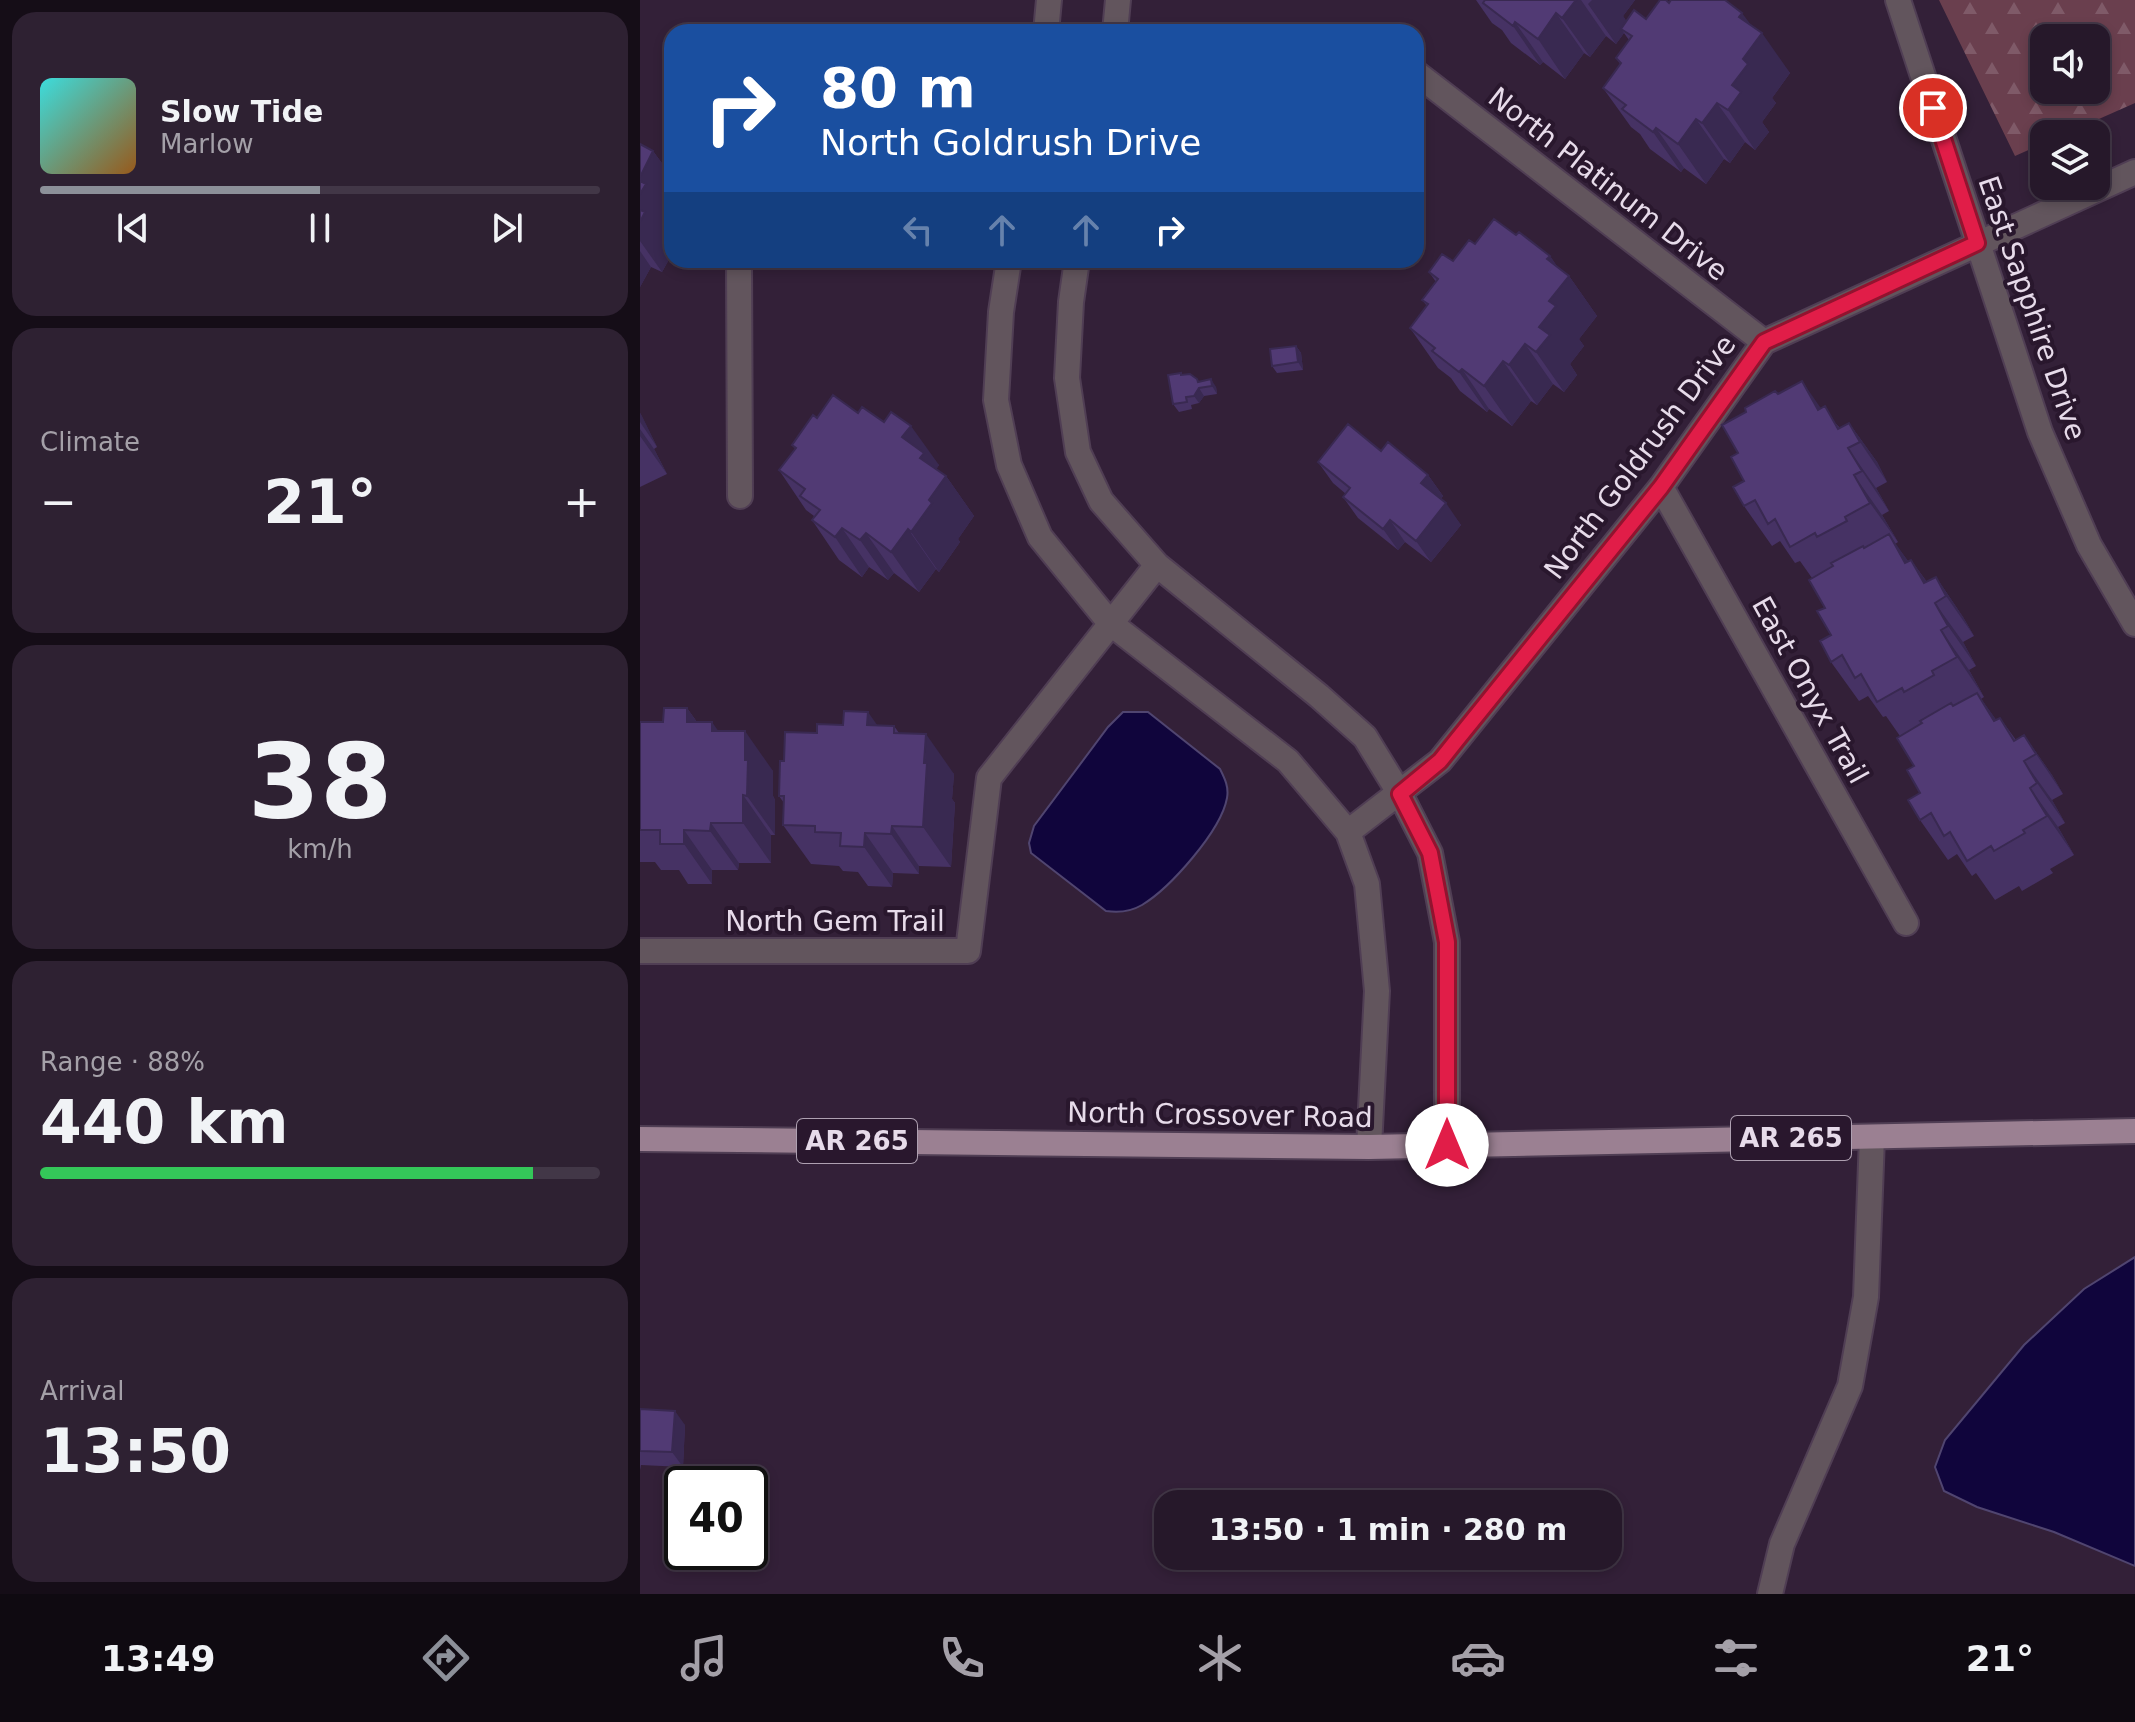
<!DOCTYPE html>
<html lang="en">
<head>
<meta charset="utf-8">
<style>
  :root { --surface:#26182a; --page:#2e2132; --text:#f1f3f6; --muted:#a4a0a8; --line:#423747; --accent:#8c9099 }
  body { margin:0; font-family:"DejaVu Sans",sans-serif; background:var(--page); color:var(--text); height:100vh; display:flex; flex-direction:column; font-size:30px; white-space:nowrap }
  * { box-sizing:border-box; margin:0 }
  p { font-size:26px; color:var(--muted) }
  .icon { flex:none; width:44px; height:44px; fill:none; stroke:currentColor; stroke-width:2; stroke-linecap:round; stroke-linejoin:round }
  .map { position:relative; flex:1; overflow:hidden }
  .details { display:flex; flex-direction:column; gap:12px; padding:12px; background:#150d17; width:640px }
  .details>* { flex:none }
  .hud { position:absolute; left:24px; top:24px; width:760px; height:244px; border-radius:24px; box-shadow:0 4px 12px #0003,0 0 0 2px var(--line); background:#1a4fa0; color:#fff; overflow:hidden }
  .fabs { position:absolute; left:1390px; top:24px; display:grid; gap:16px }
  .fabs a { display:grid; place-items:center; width:80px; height:80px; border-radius:16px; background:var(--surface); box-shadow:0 4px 12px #0003,0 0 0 2px var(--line); font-size:40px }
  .speed { position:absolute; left:24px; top:1466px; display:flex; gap:16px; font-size:40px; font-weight:700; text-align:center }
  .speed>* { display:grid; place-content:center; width:104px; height:104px; border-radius:50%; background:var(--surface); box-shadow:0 4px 12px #0003,0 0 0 2px var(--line); line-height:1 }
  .speed .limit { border:4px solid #111; border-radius:12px; background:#fff; color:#111 }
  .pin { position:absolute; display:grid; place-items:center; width:68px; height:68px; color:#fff; margin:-34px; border:4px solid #fff; border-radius:50%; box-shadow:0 2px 8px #0007 }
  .me { position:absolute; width:88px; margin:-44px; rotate:0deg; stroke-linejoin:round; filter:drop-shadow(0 0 6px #0008) }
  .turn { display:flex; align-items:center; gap:28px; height:168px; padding:0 24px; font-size:36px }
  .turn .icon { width:104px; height:104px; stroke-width:2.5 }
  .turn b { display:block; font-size:56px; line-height:68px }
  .lanes { display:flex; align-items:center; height:76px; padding:0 24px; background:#0003; justify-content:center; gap:40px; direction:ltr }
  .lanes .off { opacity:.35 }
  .big { font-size:60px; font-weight:600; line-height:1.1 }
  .details .widget { flex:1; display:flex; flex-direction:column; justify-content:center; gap:12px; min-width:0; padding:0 28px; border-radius:24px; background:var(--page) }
  .details .dial { align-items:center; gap:0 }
  .dial b { font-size:104px; line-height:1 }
  .song { display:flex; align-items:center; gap:24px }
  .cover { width:96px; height:96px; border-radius:12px; background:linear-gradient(135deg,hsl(180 70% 55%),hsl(30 70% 35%)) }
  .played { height:8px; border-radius:4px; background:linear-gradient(90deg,var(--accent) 50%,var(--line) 50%) }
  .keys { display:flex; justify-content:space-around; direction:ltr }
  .heat { display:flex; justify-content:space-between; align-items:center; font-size:44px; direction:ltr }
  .charge { height:12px; border-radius:6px; background:linear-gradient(90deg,#34c759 88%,var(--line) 0) }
  .trip { position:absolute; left:514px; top:1490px; width:468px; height:80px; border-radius:24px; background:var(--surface); box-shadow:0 4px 12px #0003,0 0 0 2px var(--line); font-weight:600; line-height:80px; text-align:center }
  .tabs { display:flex; height:128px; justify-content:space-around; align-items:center; background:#0f0a11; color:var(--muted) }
  .tabs .icon { width:56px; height:56px }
  .tabs .on { color:var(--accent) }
  .tabs b { font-size:36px; color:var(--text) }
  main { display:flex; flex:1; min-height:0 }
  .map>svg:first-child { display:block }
  .forest { fill:url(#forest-firs); fill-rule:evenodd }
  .water { fill:#10053c; stroke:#504570; stroke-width:2 }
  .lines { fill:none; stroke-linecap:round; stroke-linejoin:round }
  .minor-casing { stroke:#503e54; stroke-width:28 }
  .major-casing { stroke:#503e54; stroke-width:28 }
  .minor { stroke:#62555d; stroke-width:24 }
  .major { stroke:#9b8092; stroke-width:24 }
  .wall { fill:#463264 }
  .shaded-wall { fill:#392951 }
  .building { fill:#513a74; stroke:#392951; stroke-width:2 }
  .route-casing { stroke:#92132f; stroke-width:20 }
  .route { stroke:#e11d48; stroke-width:14 }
  .labels { text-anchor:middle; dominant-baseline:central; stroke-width:8; stroke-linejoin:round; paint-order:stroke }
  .shield { fill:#29172d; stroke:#aea0b1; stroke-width:2 }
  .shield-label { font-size:26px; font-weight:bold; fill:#e7dbea }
  .street-label { font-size:28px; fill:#e7dbea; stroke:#29172d }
</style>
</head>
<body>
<main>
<section class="details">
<div class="widget">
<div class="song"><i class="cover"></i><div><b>Slow Tide</b><p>Marlow</p></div></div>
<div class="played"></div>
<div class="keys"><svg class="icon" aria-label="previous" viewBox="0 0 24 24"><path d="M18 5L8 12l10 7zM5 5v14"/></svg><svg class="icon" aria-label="pause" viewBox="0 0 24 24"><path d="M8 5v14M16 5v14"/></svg><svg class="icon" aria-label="next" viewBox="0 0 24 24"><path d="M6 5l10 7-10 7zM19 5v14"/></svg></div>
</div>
<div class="widget"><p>Climate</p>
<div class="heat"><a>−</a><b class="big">21°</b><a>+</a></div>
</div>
<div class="widget dial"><b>38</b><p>km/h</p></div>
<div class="widget"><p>Range · 88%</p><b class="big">440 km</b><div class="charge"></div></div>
<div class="widget"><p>Arrival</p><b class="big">13:50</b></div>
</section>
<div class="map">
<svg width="1495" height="1594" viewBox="0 0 1495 1594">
  <defs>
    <pattern id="forest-firs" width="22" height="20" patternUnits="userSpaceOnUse" patternTransform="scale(2)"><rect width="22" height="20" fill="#6a3f4e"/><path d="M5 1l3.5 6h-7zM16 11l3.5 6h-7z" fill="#7f5a68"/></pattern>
  </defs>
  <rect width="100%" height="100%" fill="#332038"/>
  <!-- forest -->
  <path class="forest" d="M1299,0H1495V103L1425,134H1404V143L1375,156ZM1404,38H1456V90H1404Z"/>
  <!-- water -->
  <path class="water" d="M483,712H508L580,769C585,779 589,787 587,798C581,831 530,888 502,905C490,912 479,913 466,911L391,853L389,843L394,826L468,727Z
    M1495,1257V1566L1414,1532L1337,1507L1304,1491L1295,1467L1305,1440L1384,1345L1444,1289Z"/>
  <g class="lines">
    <defs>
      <path id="minor" d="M1258,0L1400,432L1449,545L1495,624
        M406,32L409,0
        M475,32L478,0
        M776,73L1124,342
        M99,260L100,496
        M369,260L361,312L356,400L369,465L400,537L470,623L648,761L708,832L727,884L737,991L729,1147
        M437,260L431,302L427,378L438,452L461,501L517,565L679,696L725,737L760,794L790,853L807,942V1145
        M1021,487L1266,923
        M708,832L800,761L1021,487L1124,342L1495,172
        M0,951H328L349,778L517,565
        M1130,1594L1142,1544L1210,1386L1226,1297L1232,1137"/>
      <path id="major" d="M0,1139L729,1147L1495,1131"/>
    </defs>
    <!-- minor casing -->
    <use href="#minor" class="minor-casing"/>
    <!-- major casing -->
    <use href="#major" class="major-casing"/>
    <!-- minor -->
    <use href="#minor" class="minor"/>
    <!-- major -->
    <use href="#major" class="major"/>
  </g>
  <!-- wall -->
  <path class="wall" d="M836,0H995L983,16L986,21L1006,19L1029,3L1111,25L1150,73L1132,98L1136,103L1122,122L1129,132L1115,150L1105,142L1090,163L1084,159L1066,184L1044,168L1041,172L1010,149L1000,134L991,127L963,88L980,64L976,58L989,40L984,33L976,44L966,36L950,57L944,53L925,79L903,62L900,65L871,43L862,30L852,23Z
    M0,144L13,151L32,177V208L28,216L25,240L32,250V254L22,272L11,267L0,287Z
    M876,235L910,256L918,268L929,276L957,316L939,339L944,346L930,364L937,375L924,392L913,384L897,405L891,401L872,426L849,409L847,412L820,391L811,378L798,368L770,328L787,306L782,300L796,282L789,272L813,261L835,244Z
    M656,346L661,353L663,370L637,373L632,366Z
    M542,375L576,387L577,394L564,396L559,403L551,405L552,409L539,412L533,404Z
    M1138,394L1181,408L1200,428L1209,423L1237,462L1247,482L1236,488L1249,511L1242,515L1258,542L1255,544L1268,561L1271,560L1287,582L1296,577L1323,617L1334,636L1323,642L1336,666L1329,670L1344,697L1341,699L1356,720L1360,718L1376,740L1384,735L1412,775L1423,794L1412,800L1425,823L1418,827L1434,855L1410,869L1413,873L1382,891L1379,886L1355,900L1336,873L1332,876L1317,854L1308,860L1280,820V793L1274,766L1260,736L1246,716L1243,717L1228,696L1219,701L1191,662V635L1185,608L1172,578L1160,561L1155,563L1140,541L1132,546L1104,506V481L1098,453Z
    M0,413L17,447L14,449L27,474L0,487Z
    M218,413L299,465L296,469L306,476L334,516L318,539L320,542L299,572L296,569L279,592L254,573L248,580L229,567L222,577L199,560L172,520L174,516L166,510L139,470L155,449L152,445L177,418Z
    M741,451L788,475L803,496L801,499L821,525L791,562L765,542L758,550L718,518L703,497L706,494L693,483L678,462Z
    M47,708L57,722L78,731L133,771V796L135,800V835H131V863H99L98,870H72V884H48L39,870H21L15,862H0V722H23Z
    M203,725L254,726L259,733L314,774L312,799L315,803L311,867L279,866V874L253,873L252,887L228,886L218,872L203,871L199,866L171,864L143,825L144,803L139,796L177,733Z
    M0,1409L45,1425L43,1467L1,1465L0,1470Z"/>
  <!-- shaded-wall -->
  <path class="shaded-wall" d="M936,0H941L966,36L950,57L922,18Z
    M952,0H995L983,16L990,26L981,29L984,33L976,44L948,4Z
    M916,13L944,53L925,79L898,39Z
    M1102,13L1120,37L1122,33L1150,73L1132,98L1136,103L1122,122L1129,132L1115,150L1088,110L1092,85L1103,59L1099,17Z
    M875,22L903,62L900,65L873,26Z
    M1077,103L1105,142L1090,163L1062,123Z
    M1056,119L1084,159L1066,184L1038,144Z
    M1016,128L1044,168L1041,172L1013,132Z
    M13,151L32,177V208L28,216L32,221V226L25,240L32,250V254L22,272L0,241V177Z
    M0,251L11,267L0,287Z
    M910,256L926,279L929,276L957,316L939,339L944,346L930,364L937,375L924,392L896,352L899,327L909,301L907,259Z
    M885,344L913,384L897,405L869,365Z
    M656,346L661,353L663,370L658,362Z
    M863,361L891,401L872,426L844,386Z
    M822,369L849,409L847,412L819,372Z
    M571,379L576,387L577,394L572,386Z
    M1162,381L1189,420L1178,410Z
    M559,388L564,396L559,403L554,396Z
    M0,413L2,416L17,447L0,422Z
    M1209,423L1237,462L1247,482L1220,442Z
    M271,426L299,465L296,470L306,476L334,516L318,539L320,542L299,572L271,532L289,500L262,437Z
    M0,429L14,449L27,474L0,436Z
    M1208,448L1236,488L1249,511L1222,471Z
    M788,475L803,496L796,505L781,483Z
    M1214,475L1242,515L1258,542L1230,503Z
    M806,503L821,525L791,562L776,541Z
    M750,520L765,542L758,550L743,529Z
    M202,528L229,567L222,577L195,537Z
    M268,529L296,569L279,592L251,552Z
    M226,533L254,573L248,580L220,540Z
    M1249,534L1277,574L1265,563Z
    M1271,560L1299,599L1284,583Z
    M1296,577L1323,617L1334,636L1306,596Z
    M1295,603L1323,642L1336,666L1308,626Z
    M1301,630L1329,670L1344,697L1317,657Z
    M1337,693L1365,732L1354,721Z
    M47,708L75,748L47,722Z
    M228,712L256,752L227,725Z
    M72,722L100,762L72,731Z
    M105,731L133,771V796L135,800V835L107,796L105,760Z
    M286,734L314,774L312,799L315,803L311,867L283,827Z
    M1384,735L1412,775L1423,794L1396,754Z
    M1384,761L1412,800L1425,823L1397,783Z
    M1390,788L1418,827L1434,855L1407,816Z
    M103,795L131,835V863L103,823Z
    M71,823L99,863L98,870L70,831Z
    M252,826L279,866V874L251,834Z
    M44,830L72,870V884L44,844Z
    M225,833L253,873L252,887L224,847Z
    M35,1411L45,1425L43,1467L32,1452Z"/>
  <!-- building -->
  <path class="building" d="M845,0H936L922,18L916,13L898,39L875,22L873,26L843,3Z
    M1020,0H1026L1029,3L1031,0H1085L1102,13L1099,17L1122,33L1103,59L1108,64L1092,85L1101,92L1088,110L1077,103L1062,123L1056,119L1038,144L1016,128L1013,132L982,109L986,105L963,88L981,63L976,58L992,36L981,29L994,10L1006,19Z
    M0,144L13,151L0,177Z
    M0,181L6,184L0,194Z
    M0,210L5,212L0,222Z
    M854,219L876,235L879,232L910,256L907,259L929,276L909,301L916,306L899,327L910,335L896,352L885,344L869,365L863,361L844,386L822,369L819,372L792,351L795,348L770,328L788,304L782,300L798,279L789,272L802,254L813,261L829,240L835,244Z
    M656,346L658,362L632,366L630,349Z
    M541,373V375L550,374L557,379L558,382L571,379L572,386L559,388L554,396L546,397L547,402L533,404L528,375Z
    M1162,381L1178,410L1185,406L1198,429L1209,423L1220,442L1208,448L1222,471L1214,475L1230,503L1205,517L1207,521L1177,537L1175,533L1150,547L1135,519L1128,524L1115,500L1104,506L1093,487L1104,481L1091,457L1098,453L1082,425L1106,412L1105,408L1135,391L1138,394Z
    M193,395L218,413L222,407L244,422L251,412L271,426L262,437L284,453L280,458L306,476L289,500L292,503L271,532L268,529L251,552L226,533L220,540L202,528L195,537L172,520L180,510L160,496L165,489L139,470L156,448L152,445L173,415L177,418Z
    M708,424L741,451L748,442L788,475L781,483L806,503L776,541L750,520L743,529L703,497L710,488L678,462Z
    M1249,534L1265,563L1271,560L1284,583L1296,577L1306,596L1295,603L1308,626L1301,630L1317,657L1292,671L1294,675L1264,692L1262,688L1237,702L1221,674L1215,678L1202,655L1191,662L1180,641L1191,635L1177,611L1185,608L1169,580L1193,566L1191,563L1223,546L1224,548Z
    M1337,693L1354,721L1360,718L1374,741L1384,735L1396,754L1384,761L1397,783L1390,788L1407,816L1383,830L1385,833L1354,851L1351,846L1327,861L1310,832L1304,836L1291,813L1280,820L1268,800L1280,793L1267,770L1274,766L1257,738L1282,723L1280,721L1311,703L1313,706Z
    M24,708H47V722H72V731H105V760H108L107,796L103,795V823H71L70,831L44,830V844H20V830H0V722H23Z
    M204,711L228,712L227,725L254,726V733L286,734L284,763H287L283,827L252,826L251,834L225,833L224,847L200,846L201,833L175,832V826L143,825L144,796H139L140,761H144L145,732L177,733V724L203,725Z
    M0,1409L35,1411L32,1452L0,1451Z"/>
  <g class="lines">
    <defs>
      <path id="route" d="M807,1145V942L790,853L760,794L800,761L816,741L1021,487L1124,342L1337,243L1293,108"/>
    </defs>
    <!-- route casing -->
    <use href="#route" class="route-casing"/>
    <!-- route -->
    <use href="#route" class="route"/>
  </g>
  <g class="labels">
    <!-- shield labels -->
    <g class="shield">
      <rect x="1091" y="1116" width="120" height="44" rx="6"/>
      <rect x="157" y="1119" width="120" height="44" rx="6"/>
    </g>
    <g class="shield-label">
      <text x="1151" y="1138">AR 265</text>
      <text x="217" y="1141">AR 265</text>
    </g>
    <!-- street labels -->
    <g class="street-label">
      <text transform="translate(968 184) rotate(38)">North Platinum Drive</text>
      <text transform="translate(1392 308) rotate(71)">East Sapphire Drive</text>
      <text transform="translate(1000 457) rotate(-53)">North Goldrush Drive</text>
      <text transform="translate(1170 690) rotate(61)">East Onyx Trail</text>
      <text x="195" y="921">North Gem Trail</text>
      <text transform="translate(580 1115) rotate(1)">North Crossover Road</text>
    </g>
  </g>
</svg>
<div class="fabs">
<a><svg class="icon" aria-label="sound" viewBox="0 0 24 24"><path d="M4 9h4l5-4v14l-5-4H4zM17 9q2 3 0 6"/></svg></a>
<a><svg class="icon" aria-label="layers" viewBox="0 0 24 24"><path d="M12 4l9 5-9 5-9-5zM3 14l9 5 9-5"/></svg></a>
</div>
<div class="speed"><div class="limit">40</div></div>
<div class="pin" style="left:1293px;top:108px;background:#d93025"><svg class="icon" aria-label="arrive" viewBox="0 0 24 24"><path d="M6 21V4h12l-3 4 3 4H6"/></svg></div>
<svg class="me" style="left:807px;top:1145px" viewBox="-20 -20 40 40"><circle r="19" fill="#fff"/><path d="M0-13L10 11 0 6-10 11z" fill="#e11d48"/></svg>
<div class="trip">13:50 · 1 min · 280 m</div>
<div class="hud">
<div class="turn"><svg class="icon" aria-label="right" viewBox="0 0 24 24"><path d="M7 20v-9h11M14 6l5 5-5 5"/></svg><div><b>80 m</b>North Goldrush Drive</div></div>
<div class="lanes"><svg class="icon off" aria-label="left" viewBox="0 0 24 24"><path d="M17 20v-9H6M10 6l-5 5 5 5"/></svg><svg class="icon off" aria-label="ahead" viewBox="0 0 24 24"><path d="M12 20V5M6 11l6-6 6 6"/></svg><svg class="icon off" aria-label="ahead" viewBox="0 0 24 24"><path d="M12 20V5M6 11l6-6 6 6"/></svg><svg class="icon" aria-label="right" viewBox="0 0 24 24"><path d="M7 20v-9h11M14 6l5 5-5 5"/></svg></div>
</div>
</div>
</main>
<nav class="tabs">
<b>13:49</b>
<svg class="icon on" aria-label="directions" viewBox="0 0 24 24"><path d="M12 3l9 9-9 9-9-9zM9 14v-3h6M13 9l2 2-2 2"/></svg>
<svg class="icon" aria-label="music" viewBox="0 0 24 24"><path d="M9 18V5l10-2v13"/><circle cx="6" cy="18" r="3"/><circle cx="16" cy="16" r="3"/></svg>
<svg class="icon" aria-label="phone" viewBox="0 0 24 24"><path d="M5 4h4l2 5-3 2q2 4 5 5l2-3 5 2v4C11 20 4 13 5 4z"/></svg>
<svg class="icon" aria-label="climate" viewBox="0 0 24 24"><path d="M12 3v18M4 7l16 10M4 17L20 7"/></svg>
<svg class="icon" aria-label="car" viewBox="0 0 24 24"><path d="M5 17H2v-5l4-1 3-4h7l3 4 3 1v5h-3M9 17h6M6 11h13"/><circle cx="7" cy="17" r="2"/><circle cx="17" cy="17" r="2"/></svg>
<svg class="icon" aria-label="filters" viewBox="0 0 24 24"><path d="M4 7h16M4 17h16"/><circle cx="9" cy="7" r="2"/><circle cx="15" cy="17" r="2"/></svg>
<b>21°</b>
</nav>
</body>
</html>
